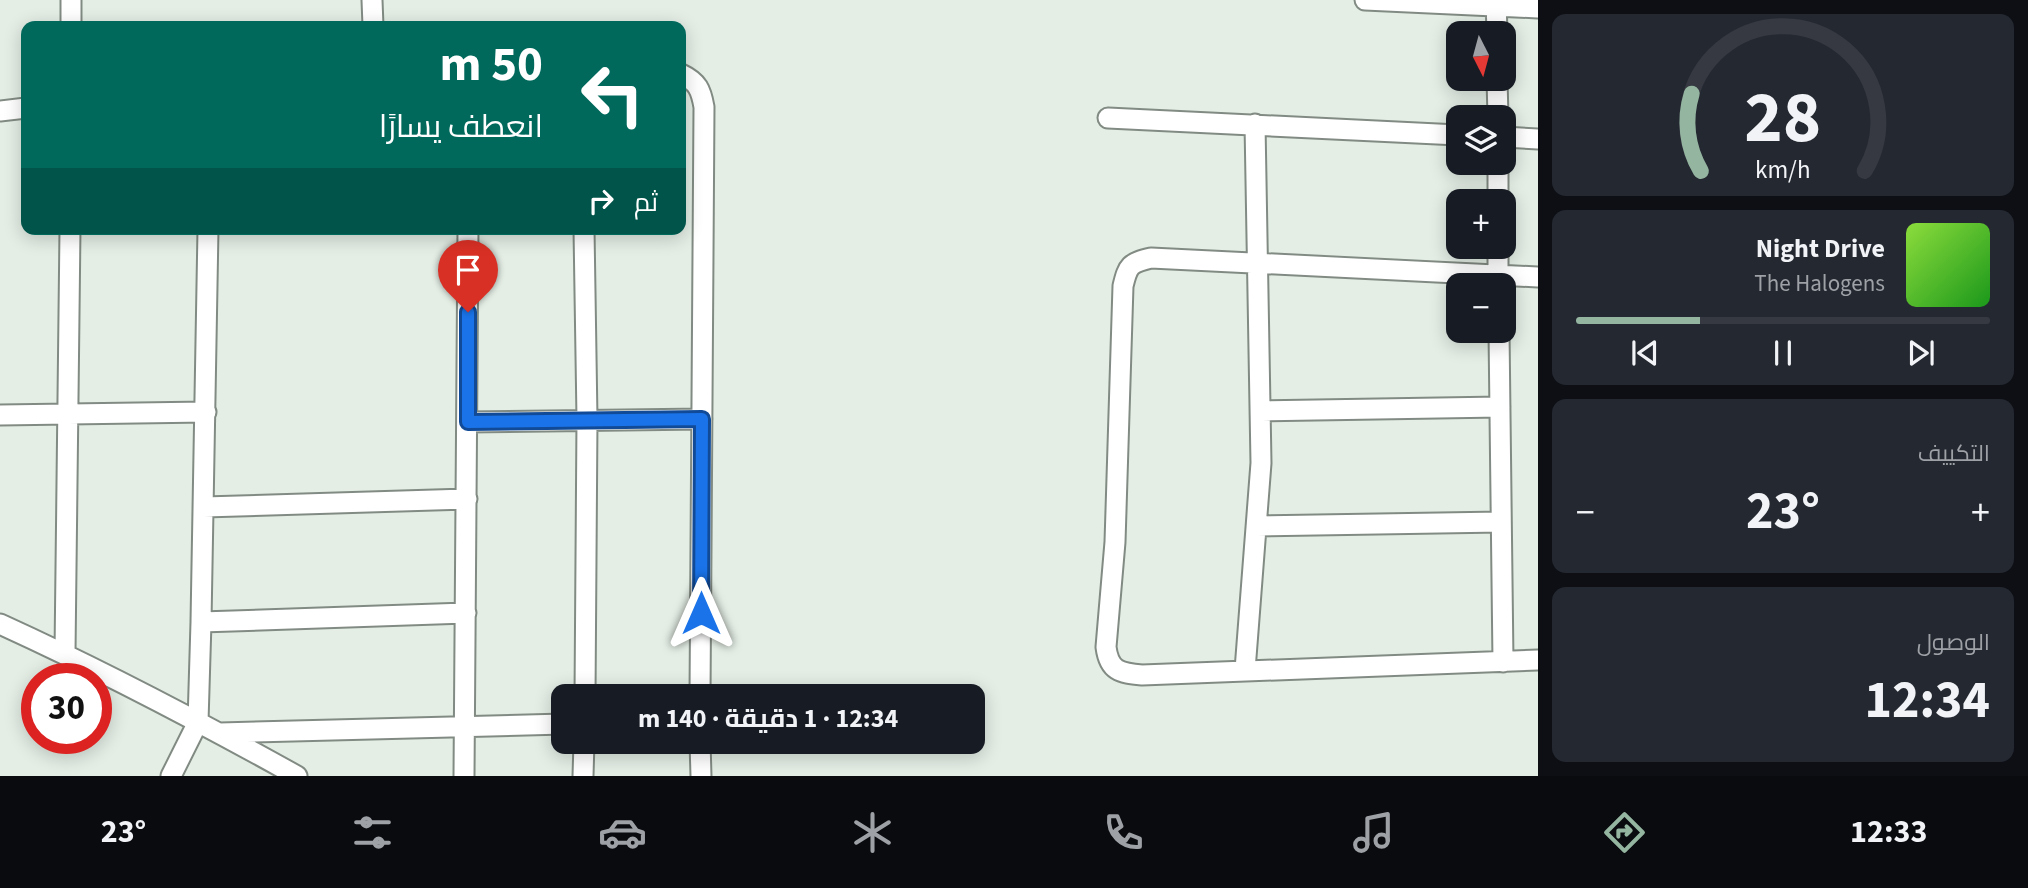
<!DOCTYPE html>
<html lang="ar">
<head>
<meta charset="utf-8">
<style>
  :root { --surface:#171b24; --page:#242831; --text:#f1f3f6; --muted:#9ea1a6; --line:#363941; --accent:#94b5a0 }
  body { margin:0; font-family:"Source Sans 3",Cairo,sans-serif; background:var(--page); color:var(--text); direction:rtl; height:100vh; display:flex; flex-direction:column; font-size:26px; white-space:nowrap }
  * { box-sizing:border-box; margin:0 }
  p { font-size:23px; color:var(--muted) }
  .icon { flex:none; width:38px; height:38px; fill:none; stroke:currentColor; stroke-width:2; stroke-linecap:round; stroke-linejoin:round }
  .map { position:relative; flex:1; overflow:hidden; direction:ltr }
  .drawer { display:flex; flex-direction:column; gap:14px; padding:14px; background:#0d0f14; width:490px }
  .drawer>* { flex:none }
  .guide { position:absolute; left:21px; top:21px; width:665px; height:214px; border-radius:14px; box-shadow:0 4px 18px #0003; direction:rtl; background:#00695c; color:#fff; overflow:hidden }
  .needle { width:46px; rotate:174deg }
  .controls { position:absolute; left:1446px; top:21px; display:grid; gap:14px }
  .controls a { display:grid; place-items:center; width:70px; height:70px; border-radius:14px; background:var(--surface); box-shadow:0 4px 18px #0003; font-size:35px }
  .speed { position:absolute; left:21px; top:663px; display:flex; gap:14px; font-size:35px; font-weight:700; text-align:center }
  .speed>* { display:grid; place-content:center; width:91px; height:91px; border-radius:50%; background:var(--surface); box-shadow:0 4px 18px #0003; line-height:1 }
  .speed .limit { border:10px solid #d22; background:#fff; color:#111 }
  .pin { position:absolute; display:grid; place-items:center; width:60px; height:60px; color:#fff; margin:-72px -30px; border-radius:50% 50% 50% 0; rotate:-45deg; box-shadow:0 0 7px #0007 }
  .pin .icon { rotate:45deg }
  .me { position:absolute; width:77px; margin:-38px; rotate:0deg; stroke-linejoin:round; filter:drop-shadow(0 0 5px #0008) }
  .turn { display:flex; align-items:center; gap:24px; height:147px; padding:0 28px; font-size:32px }
  .turn .icon { width:91px; height:91px; stroke-width:2.5 }
  .turn b { display:block; font-size:49px; line-height:60px }
  .then { display:flex; align-items:center; height:66px; padding:0 28px; background:#0003; gap:14px; font-size:26px }
  .big { font-size:52px; font-weight:700; line-height:1.1 }
  .drawer .card { flex:1; display:flex; flex-direction:column; justify-content:center; gap:10px; min-width:0; padding:0 24px; border-radius:14px; background:var(--page) }
  .drawer .dial { align-items:center; gap:0 }
  .dial svg { height:182px; overflow:visible; fill:none; stroke:var(--line); stroke-width:7; stroke-linecap:round; text-anchor:middle }
  .dial text { fill:var(--text); stroke:none }
  .song { display:flex; align-items:center; gap:21px }
  .cover { width:84px; height:84px; border-radius:10px; background:linear-gradient(135deg,hsl(90 70% 55%),hsl(120 70% 35%)) }
  .played { height:7px; border-radius:4px; background:linear-gradient(90deg,var(--accent) 30%,var(--line) 30%) }
  .keys { display:flex; justify-content:space-around; direction:ltr }
  .heat { display:flex; justify-content:space-between; align-items:center; font-size:38px; direction:ltr }
  .trip { position:absolute; left:551px; top:684px; width:434px; height:70px; border-radius:14px; background:var(--surface); box-shadow:0 4px 18px #0003; font-weight:700; line-height:70px; text-align:center; direction:rtl }
  .tab-bar { display:flex; height:112px; justify-content:space-around; align-items:center; background:#090b0e; color:var(--muted) }
  .tab-bar .icon { width:49px; height:49px }
  .tab-bar .active { color:var(--accent) }
  .tab-bar b { font-size:32px; color:var(--text) }
  main { display:flex; flex:1; min-height:0 }
  .map>svg:first-child { display:block }
  .lines { fill:none; stroke-linecap:round; stroke-linejoin:round }
  .street-casing { stroke:#828b83; stroke-width:23 }
  .street { stroke:#fff; stroke-width:19 }
  .route-casing { stroke:#114b97; stroke-width:18 }
  .route { stroke:#1a73e8; stroke-width:12 }
</style>
</head>
<body>
<main>
<section class="drawer">
<div class="card dial"><svg viewBox="0 0 100 80">
<path d="M14 69A42 42 0 1 1 86 69"/>
<path d="M14 69A42 42 0 0 1 10 35" stroke="#94b5a0"/>
<text x="50" y="56" font-size="32" font-weight="700">28</text>
<text x="50" y="72" font-size="11">km/h</text>
</svg></div>
<div class="card">
<div class="song"><i class="cover"></i><div><b>Night Drive</b><p>The Halogens</p></div></div>
<div class="played"></div>
<div class="keys"><svg class="icon" aria-label="previous" viewBox="0 0 24 24"><path d="M18 5L8 12l10 7zM5 5v14"/></svg><svg class="icon" aria-label="pause" viewBox="0 0 24 24"><path d="M8 5v14M16 5v14"/></svg><svg class="icon" aria-label="next" viewBox="0 0 24 24"><path d="M6 5l10 7-10 7zM19 5v14"/></svg></div>
</div>
<div class="card"><p>التكييف</p>
<div class="heat"><a>−</a><b class="big">23°</b><a>+</a></div>
</div>
<div class="card"><p>الوصول</p><b class="big">12:34</b></div>
</section>
<div class="map">
<svg width="1538" height="776" viewBox="0 0 1538 776">
  <rect width="100%" height="100%" fill="#e4eee5"/>
  <g class="lines">
    <defs>
      <path id="street" d="M372,0L373,26
        M1365,0L1538,8
        M1496,0L1497,33
        M71,26V0
        M681,74C698,82 701,90 704,107L700,696
        M1497,79L1498,117
        M0,111L26,108
        M1108,118L1458,135
        M1503,137L1538,139
        M1498,201V163
        M208,229L201,622L466,613
        M584,229L587,419L585,696
        M1498,247V285
        M1538,277L1151,258C1130,263 1128,265 1123,286L1115,542L1106,647C1109,671 1120,673 1142,675L1538,660
        M1499,331L1503,662
        M1262,411L1500,407
        M0,415L206,412
        M468,422L702,419
        M204,507L467,499
        M1257,526L1501,522
        M0,624C101,670 200,722 297,776
        M65,653L70,229
        M1245,670L1261,463L1255,124
        M220,733L564,724
        M700,742L701,776
        M171,776L198,722L201,622
        M464,776L468,229
        M583,776L584,742"/>
    </defs>
    <!-- street casing -->
    <use href="#street" class="street-casing"/>
    <!-- street -->
    <use href="#street" class="street"/>
  </g>
  <g class="lines">
    <defs>
      <path id="route" d="M468,312V422L702,419L701,613"/>
    </defs>
    <!-- route casing -->
    <use href="#route" class="route-casing"/>
    <!-- route -->
    <use href="#route" class="route"/>
  </g>
</svg>
<div class="controls">
<a><svg class="needle" viewBox="-14 -14 28 28"><path d="M0-13l5 13h-10z" fill="#e53935"/><path d="M0 13l5-13h-10z" fill="#9ea1a6"/></svg></a>
<a><svg class="icon" aria-label="layers" viewBox="0 0 24 24"><path d="M12 4l9 5-9 5-9-5zM3 14l9 5 9-5"/></svg></a>
<a>+</a>
<a>−</a>
</div>
<div class="speed"><div class="limit">30</div></div>
<div class="pin" style="left:468px;top:312px;background:#d93025"><svg class="icon" aria-label="arrive" viewBox="0 0 24 24"><path d="M6 21V4h12l-3 4 3 4H6"/></svg></div>
<svg class="me" style="left:701px;top:613px" viewBox="-20 -20 40 40"><path d="M0-17L14 15 0 8-14 15z" fill="#1a73e8" stroke="#fff" stroke-width="4"/></svg>
<div class="trip">12:34 · 1 دقيقة · 140 m</div>
<div class="guide">
<div class="turn"><svg class="icon" aria-label="left" viewBox="0 0 24 24"><path d="M17 20v-9H6M10 6l-5 5 5 5"/></svg><div><b>50 m</b>انعطف يسارًا</div></div>
<div class="then">ثم<svg class="icon" aria-label="right" viewBox="0 0 24 24"><path d="M7 20v-9h11M14 6l5 5-5 5"/></svg></div>
</div>
</div>
</main>
<nav class="tab-bar">
<b>12:33</b>
<svg class="icon active" aria-label="directions" viewBox="0 0 24 24"><path d="M12 3l9 9-9 9-9-9zM9 14v-3h6M13 9l2 2-2 2"/></svg>
<svg class="icon" aria-label="music" viewBox="0 0 24 24"><path d="M9 18V5l10-2v13"/><circle cx="6" cy="18" r="3"/><circle cx="16" cy="16" r="3"/></svg>
<svg class="icon" aria-label="phone" viewBox="0 0 24 24"><path d="M5 4h4l2 5-3 2q2 4 5 5l2-3 5 2v4C11 20 4 13 5 4z"/></svg>
<svg class="icon" aria-label="climate" viewBox="0 0 24 24"><path d="M12 3v18M4 7l16 10M4 17L20 7"/></svg>
<svg class="icon" aria-label="car" viewBox="0 0 24 24"><path d="M5 17H2v-5l4-1 3-4h7l3 4 3 1v5h-3M9 17h6M6 11h13"/><circle cx="7" cy="17" r="2"/><circle cx="17" cy="17" r="2"/></svg>
<svg class="icon" aria-label="filters" viewBox="0 0 24 24"><path d="M4 7h16M4 17h16"/><circle cx="9" cy="7" r="2"/><circle cx="15" cy="17" r="2"/></svg>
<b>23°</b>
</nav>
</body>
</html>
